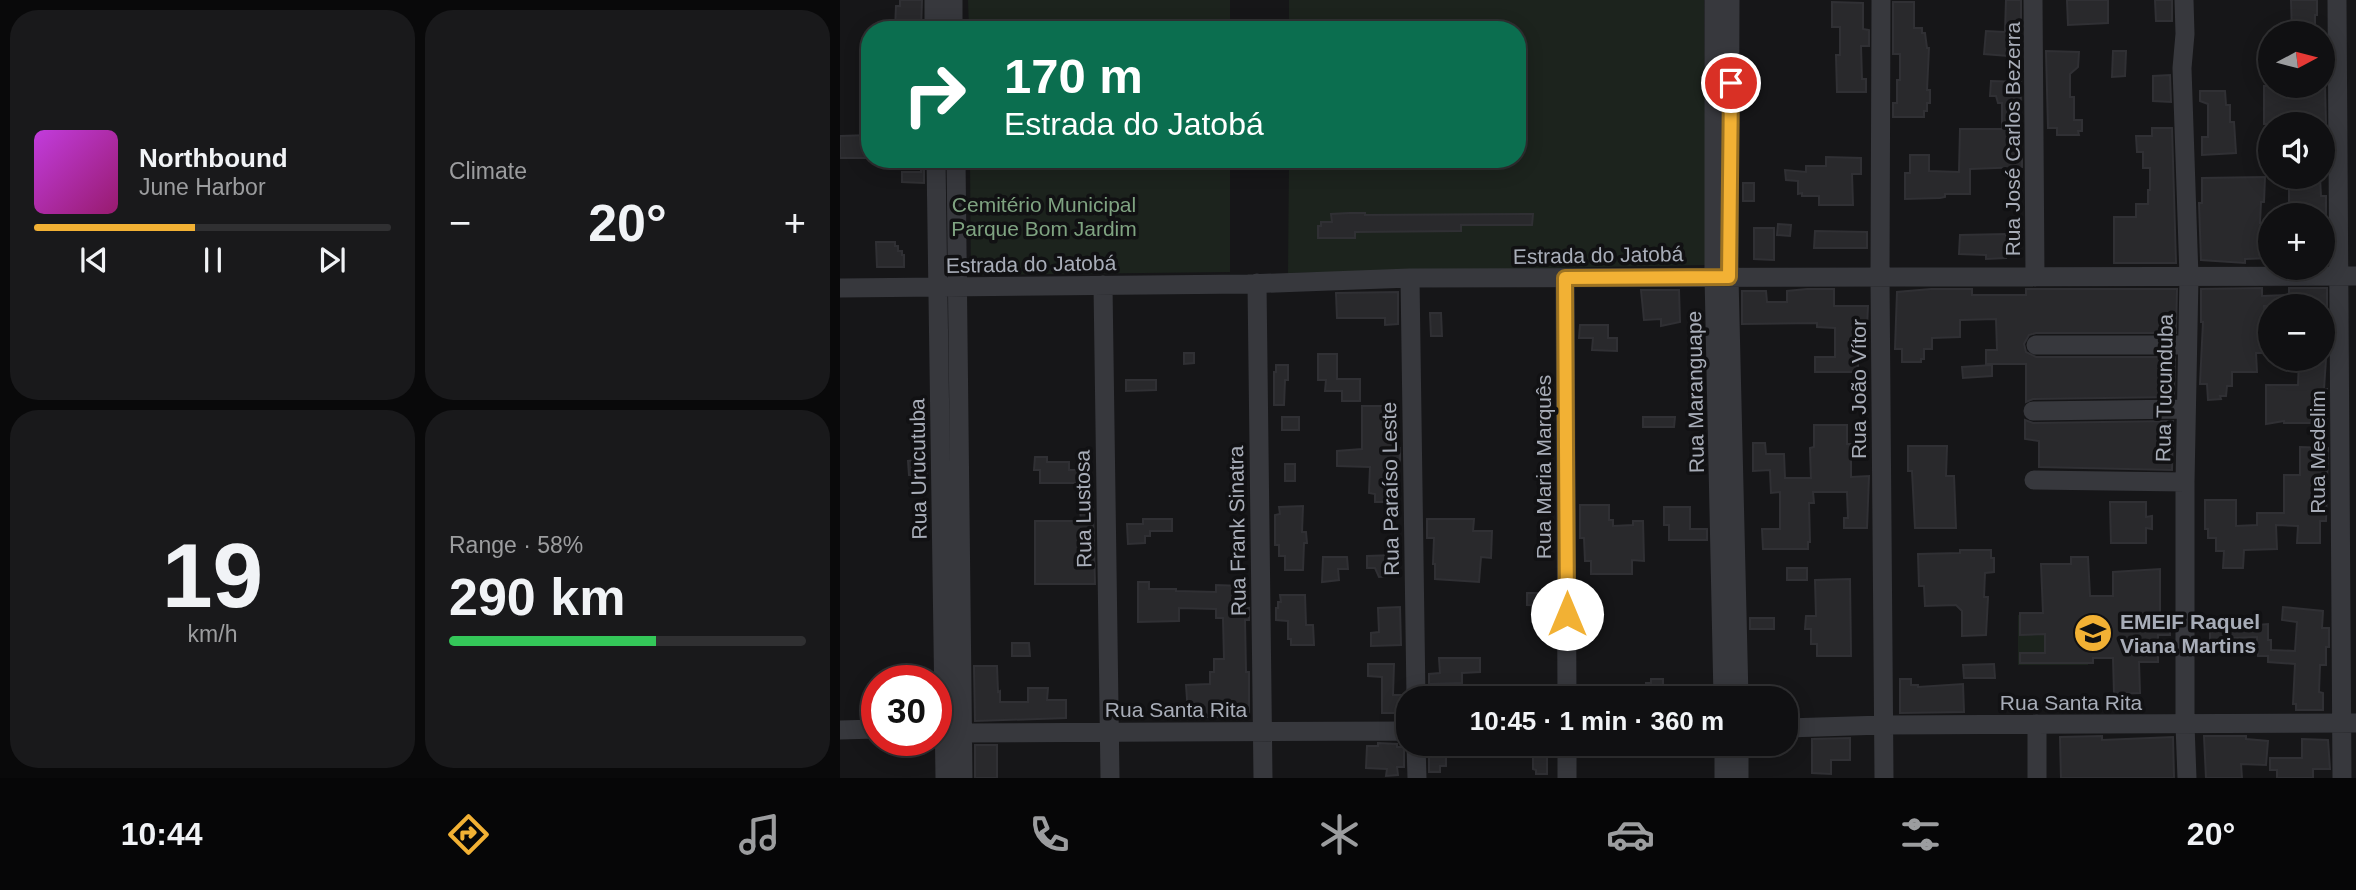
<!DOCTYPE html>
<html lang="en">
<head>
<meta charset="utf-8">
<style>
  :root { --surface:#101012; --page:#19191b; --text:#f1f3f6; --muted:#9c9d9f; --line:#303032; --accent:#f2b134 }
  body { margin:0; font-family:Arial,sans-serif; background:var(--page); color:var(--text); height:100vh; display:flex; flex-direction:column; font-size:26px; white-space:nowrap }
  * { box-sizing:border-box; margin:0 }
  p { font-size:23px; color:var(--muted) }
  .icon { flex:none; width:38px; height:38px; fill:none; stroke:currentColor; stroke-width:2; stroke-linecap:round; stroke-linejoin:round }
  .map { position:relative; flex:1; overflow:hidden }
  .panel { display:flex; flex-direction:column; gap:10px; padding:10px; background:#09090a; width:840px }
  .panel>* { flex:none }
  .hud { position:absolute; left:21px; top:21px; width:665px; height:147px; border-radius:28px; box-shadow:0 4px 18px #0003,0 0 0 2px var(--line); background:#0b6e4f; color:#fff; overflow:hidden }
  .needle { width:46px; rotate:83deg }
  .buttons { position:absolute; left:1418px; top:21px; display:grid; gap:14px }
  .buttons a { display:grid; place-items:center; width:77px; height:77px; border-radius:50%; background:var(--surface); box-shadow:0 4px 18px #0003,0 0 0 2px var(--line); font-size:35px }
  .speed { position:absolute; left:21px; top:665px; display:flex; gap:14px; font-size:35px; font-weight:700; text-align:center }
  .speed>* { display:grid; place-content:center; width:91px; height:91px; border-radius:50%; background:var(--surface); box-shadow:0 4px 18px #0003,0 0 0 2px var(--line); line-height:1 }
  .speed .limit { border:10px solid #d22; background:#fff; color:#111 }
  .pin { position:absolute; display:grid; place-items:center; width:60px; height:60px; color:#fff; margin:-30px; border:4px solid #fff; border-radius:50%; box-shadow:0 2px 7px #0007 }
  .me { position:absolute; width:77px; margin:-38px; rotate:0deg; stroke-linejoin:round; filter:drop-shadow(0 0 5px #0008) }
  .turn { display:flex; align-items:center; gap:24px; height:147px; padding:0 28px; font-size:32px }
  .turn .icon { width:91px; height:91px; stroke-width:2.5 }
  .turn b { display:block; font-size:49px; line-height:60px }
  .big { font-size:52px; font-weight:600; line-height:1.1 }
  .panel .card { flex:1; display:flex; flex-direction:column; justify-content:center; gap:10px; min-width:0; padding:0 24px; border-radius:28px; background:var(--page) }
  .panel .dial { align-items:center; gap:0 }
  .dial b { font-size:91px; line-height:1 }
  .song { display:flex; align-items:center; gap:21px }
  .cover { width:84px; height:84px; border-radius:10px; background:linear-gradient(135deg,hsl(290 70% 55%),hsl(320 70% 35%)) }
  .played { height:7px; border-radius:4px; background:linear-gradient(90deg,var(--accent) 45%,var(--line) 45%) }
  .keys { display:flex; justify-content:space-around; direction:ltr }
  .heat { display:flex; justify-content:space-between; align-items:center; font-size:38px; direction:ltr }
  .charge { height:10px; border-radius:5px; background:linear-gradient(90deg,#34c759 58%,var(--line) 0) }
  .panel .tiles { flex:1; display:grid; gap:10px; grid-template-columns:repeat(2,1fr) }
  .trip { position:absolute; left:556px; top:686px; width:402px; height:70px; border-radius:28px; background:var(--surface); box-shadow:0 4px 18px #0003,0 0 0 2px var(--line); font-weight:600; line-height:70px; text-align:center }
  .tabs { display:flex; height:112px; justify-content:space-around; align-items:center; background:#060607; color:var(--muted) }
  .tabs .icon { width:49px; height:49px }
  .tabs .selected { color:var(--accent) }
  .tabs b { font-size:32px; color:var(--text) }
  main { display:flex; flex:1; min-height:0 }
  .map>svg:first-child { display:block }
  .green { fill:#1c231d }
  .building { fill:#29292c; stroke:#303034; stroke-width:2 }
  .lines { fill:none; stroke-linecap:round; stroke-linejoin:round }
  .minor { stroke:#37383d; stroke-width:19 }
  .route-casing { stroke:#9d7322; stroke-width:18 }
  .route { stroke:#f2b134; stroke-width:12 }
  .labels { text-anchor:middle; dominant-baseline:central; stroke-width:7; stroke-linejoin:round; paint-order:stroke }
  .street-label { font-size:21px; fill:#a8adb8; stroke:#111113 }
  .park-label { font-size:21px; fill:#7fa381; stroke:#111113 }
  .poi-label { font-size:21px; font-weight:bold; fill:#a8adb8; stroke:#111113; text-anchor:start }
</style>
</head>
<body>
<main>
<section class="panel">
<div class="tiles">
<div class="card">
<div class="song"><i class="cover"></i><div><b>Northbound</b><p>June Harbor</p></div></div>
<div class="played"></div>
<div class="keys"><svg class="icon" aria-label="previous" viewBox="0 0 24 24"><path d="M18 5L8 12l10 7zM5 5v14"/></svg><svg class="icon" aria-label="pause" viewBox="0 0 24 24"><path d="M8 5v14M16 5v14"/></svg><svg class="icon" aria-label="next" viewBox="0 0 24 24"><path d="M6 5l10 7-10 7zM19 5v14"/></svg></div>
</div>
<div class="card"><p>Climate</p>
<div class="heat"><a>−</a><b class="big">20°</b><a>+</a></div>
</div>
<div class="card dial"><b>19</b><p>km/h</p></div>
<div class="card"><p>Range · 58%</p><b class="big">290 km</b><div class="charge"></div></div>
</div>
</section>
<div class="map">
<svg width="1516" height="778" viewBox="0 0 1516 778">
  <rect width="100%" height="100%" fill="#161618"/>
  <!-- green -->
  <path class="green" d="M128,0H390V30H129Z
    M449,0H864L866,265L448,273L449,159H677V30H449Z
    M130,159H390V272L131,275Z
    M1178,615H1248V665H1178Z"/>
  <!-- building -->
  <path class="building" d="M60,0H82L81,30H55L56,6H60Z
    M1166,0H1181V57L1144,54L1146,31L1165,32Z
    M1227,0H1268V23L1228,25Z
    M1315,0H1332V21H1316Z
    M1451,0H1477V15H1475V24L1466,25V33H1452Z
    M992,2L1023,3V29L1029,30V46H1021L1022,79H1026V92H997L996,55H1000V27H992Z
    M1053,2H1074V28H1082V33H1085L1087,48H1089L1087,90H1090V103H1087V111H1084V117H1053V103H1057V80H1060V54H1053Z
    M1206,51L1239,52L1238,67L1230,74V97H1234V120H1242V131H1238L1239,135H1217V128H1208Z
    M1273,51H1286L1285,76L1272,77Z
    M1330,75L1331,102L1313,101V76Z
    M1151,81L1181,82L1180,152H1182V167L1130,169V194H1105V197L1100,198L1065,199V173H1070V155H1089V171L1119,172L1120,129H1162V103H1158L1156,96H1150Z
    M1424,86H1485L1486,124H1424Z
    M1360,91H1385L1386,105H1390V122H1394L1396,153L1362,155V137H1368V104L1360,101Z
    M1312,128H1332L1336,263H1274V217H1296V204H1308V190H1310V168H1303V152H1297L1296,136H1312Z
    M30,135V158H0V136Z
    M986,157L1021,158V174H1012L1013,205H979V196H962V193L958,194V181L946,180L945,170L966,172V166H986Z
    M84,168V183L62,182V172H81V169Z
    M1425,177L1424,202H1421L1420,223H1424V232H1430V258L1405,259V263L1361,260L1359,203H1362V178Z
    M1458,177H1480L1481,196H1486V215H1458V211H1449V183H1456Z
    M903,183H914V201H903Z
    M509,213H525V215L693,214L692,225H621V231L515,232V238H478V226H481V222H492L491,214Z
    M938,224L951,225L950,236L937,235Z
    M914,228H934V260L914,259Z
    M975,231L1027,232V248H974Z
    M1166,234V258L1146,259V255L1119,254L1120,235Z
    M36,242H55V246H58V251H62V255H64V267H37Z
    M1422,288V296L1449,295V288H1487V306H1424L1426,353H1416L1417,372H1392V386H1387L1386,396H1380L1381,399L1368,400L1367,384H1360L1363,322H1361V289Z
    M967,289H994V306H1028L1026,348L1018,349V372H975V357H995V328L977,327V323L902,324V291H926L927,302H947V291Z
    M1091,289H1132V295H1186V289H1337L1336,333H1196L1189,335L1184,344L1186,352L1196,357H1335L1334,397L1193,399L1186,402V364H1146V350H1157L1156,319L1120,320V337L1092,338V349H1084V359H1081V362H1062V349H1055L1057,292Z
    M801,290H839L840,322L821,326V319L804,320Z
    M558,292V324L545,325V318H497L496,293Z
    M590,313H601L602,336H591Z
    M740,325H768V338H777V351L752,350L753,338H739Z
    M344,353H354V363L344,364Z
    M478,354H497V379H520V401H502V391H485L486,380H478Z
    M1459,359H1486L1484,389H1487V423H1444V421L1426,424V385H1458Z
    M436,365H448V380H445L444,405H434V372H436Z
    M1152,365V376L1123,378L1122,367Z
    M286,380H316V390L286,391Z
    M522,406H553L554,448H560V460L557,468L556,494L549,493L548,502H535V494L529,493L530,467L497,466V451L522,449Z
    M442,417H459V430H442Z
    M803,417H835L834,427H803Z
    M1185,420L1193,423L1333,421L1332,470L1199,467V441L1185,439Z
    M974,425H1007V444H1011V477L1029,476L1027,528H1004V518H1008L1007,492H973L974,503H969L970,542H968V549H923L922,529H940V492L931,493L930,470L913,471V443H925L926,454H944L945,478H971L970,448L974,447Z
    M1068,446H1107L1106,476H1114L1116,528H1075L1072,471H1068Z
    M1460,447L1488,448L1486,521H1480V543H1457L1458,526L1436,525L1437,549L1404,550L1403,568H1383L1384,551H1376V538H1368V529H1365V500H1396V526L1417,525V513H1444V475H1460Z
    M852,452H862V464H851Z
    M195,457H207V462H229V470H239V483H200V470H194Z
    M86,459L87,475H69L68,461Z
    M445,464H455V481H445Z
    M1270,502H1306V517L1312,516V529L1306,528V543H1271Z
    M740,505H769V520H773V526L793,525V521H803L804,561L792,560V574H751V561H745L744,538H740Z
    M463,506L462,532H466L467,543H464L463,570H445V556H439V545H435V515L440,514L439,507Z
    M824,507H850V529H867V540H829V525H824Z
    M240,509H253L255,584H195V521H241Z
    M303,519H332V531H310V536H305V543L288,544L287,524H303Z
    M587,519H634L633,531H652L651,558L641,557L639,582L595,579V564H593L594,538H587Z
    M1120,550H1151V558H1154V572L1145,573L1144,597H1148L1146,635L1122,636V611L1116,605L1085,606L1084,586H1079L1078,554L1120,553Z
    M555,555V576L539,577L535,568H527V556Z
    M483,557H507L508,569H498L499,580L482,582Z
    M1231,557H1248L1250,596H1273V572L1320,569V621H1322V625H1330V635H1318V662H1299L1300,693L1274,694L1273,658H1253V663H1180V653H1205V634L1180,635V613H1203L1201,564H1231Z
    M947,568H967V580H947Z
    M1010,579L1011,656H977V644H971V629H965L966,616H976L975,580Z
    M298,582H309V589H336V591L376,592V585L402,586L401,608H409V620H405L406,672H409V717H365V713H348L346,685L370,684V672H374V659H384L383,618H376V609L339,608V621L298,622Z
    M687,593H710V606L687,605Z
    M440,595H465L466,625H473L474,645H451V639H448V621L436,620V608H438V602H441Z
    M560,607L561,645L531,646V633L539,632L538,608Z
    M1443,607L1483,611L1482,628H1489V647H1486V665H1480L1479,692L1483,693V710H1456V704H1453L1455,664L1428,662V656H1418L1417,637L1370,639V629L1428,624V640H1431V650L1455,651L1457,622L1442,620Z
    M910,618H934V629H910Z
    M172,643H189L190,656H172Z
    M599,658H640V672L622,673V683L589,684V674L600,673Z
    M528,664H554L553,695H562V713H542V677L528,676Z
    M1154,664L1155,678H1124L1123,665Z
    M134,666H157L158,692L160,691V702H188V688H208L207,700H226V718L135,721Z
    M811,679H823V698H806V683H811Z
    M1060,679H1071V685H1078V687L1123,684L1124,712L1060,713Z
    M1262,736V740L1333,737L1334,778H1221L1220,737Z
    M1364,736H1406V739L1428,741L1426,765L1401,764L1402,778H1366Z
    M1010,738V760H991V774L972,773V739Z
    M1462,739L1488,740L1490,769H1473V778H1437V770H1430V758H1462Z
    M538,743L557,744V747H564V767H557L558,775L546,776L547,769L526,768L527,746H538Z
    M589,744H606V766H600V772H589Z
    M707,744V774H696V770L693,769V745Z
    M135,745H157V778H135Z"/>
  <g class="lines">
    <!-- minor -->
    <path class="minor" d="M94,0V30
      M113,0V30
      M874,0V276L883,698
      M890,0L889,277L899,698
      M1041,0L1040,278L1044,778
      M1193,0L1195,277
      M1344,0L1345,34L1342,68L1349,277L1345,482V725L1347,778
      M1497,0L1502,778
      M96,159L105,778
      M116,159L123,778
      M570,278L576,698
      M725,278L727,698
      M417,283L423,778
      M263,285L270,778
      M0,288L408,284L570,278L1516,276
      M1196,345H1347
      M1193,411L1346,409
      M1194,480L1345,482
      M1197,724V778
      M947,728L1043,725L1516,723
      M111,729L123,733L569,731
      M0,730L37,729
      M576,744L577,778
      M884,744V778
      M727,778V744
      M899,778V744"/>
  </g>
  <g class="lines">
    <defs>
      <path id="route" d="M727,614L725,278L889,277L891,83"/>
    </defs>
    <!-- route casing -->
    <use href="#route" class="route-casing"/>
    <!-- route -->
    <use href="#route" class="route"/>
  </g>
  <!-- icons -->
  <defs>
    <symbol id="school-disc" viewBox="-11 -11 22 22"><circle r="9.5" fill="#f2b134" stroke="#111113"/><path d="M0-5L7-2L0 1L-7-2ZM-4 1L0 2.5L4 1V4Q0 6-4 4Z" fill="#111"/></symbol>
  </defs>
  <g fill-rule="evenodd">
    <use href="#school-disc" x="1231" y="611" width="44" height="44"/>
  </g>
  <g class="labels">
    <!-- street labels -->
    <g class="street-label">
      <text transform="translate(1172 139) rotate(-90)">Rua José Carlos Bezerra</text>
      <text transform="translate(758 255) rotate(-1)">Estrada do Jatobá</text>
      <text transform="translate(191 264) rotate(-1)">Estrada do Jatobá</text>
      <text transform="translate(1324 388) rotate(-89)">Rua Tucunduba</text>
      <text transform="translate(1018 389) rotate(-90)">Rua João Vítor</text>
      <text transform="translate(855 392) rotate(-91)">Rua Maranguape</text>
      <text transform="translate(1477 452) rotate(-90)">Rua Medelim</text>
      <text transform="translate(703 467) rotate(-90)">Rua Maria Marquês</text>
      <text transform="translate(78 469) rotate(-91)">Rua Urucutuba</text>
      <text transform="translate(550 489) rotate(-91)">Rua Paraíso Leste</text>
      <text transform="translate(243 509) rotate(-91)">Rua Lustosa</text>
      <text transform="translate(397 531) rotate(-91)">Rua Frank Sinatra</text>
      <text x="1231" y="702">Rua Santa Rita</text>
      <text x="336" y="709">Rua Santa Rita</text>
    </g>
    <!-- park labels -->
    <g class="park-label">
      <text x="204" y="204">Cemitério Municipal<tspan x="204" dy="24">Parque Bom Jardim</tspan></text>
    </g>
    <!-- poi labels -->
    <g class="poi-label">
      <text x="1280" y="621">EMEIF Raquel<tspan x="1280" dy="24">Viana Martins</tspan></text>
    </g>
  </g>
</svg>
<div class="buttons">
<a><svg class="needle" viewBox="-14 -14 28 28"><path d="M0-13l5 13h-10z" fill="#e53935"/><path d="M0 13l5-13h-10z" fill="#9c9d9f"/></svg></a>
<a><svg class="icon" aria-label="sound" viewBox="0 0 24 24"><path d="M4 9h4l5-4v14l-5-4H4zM17 9q2 3 0 6"/></svg></a>
<a>+</a>
<a>−</a>
</div>
<div class="speed"><div class="limit">30</div></div>
<div class="pin" style="left:891px;top:83px;background:#d93025"><svg class="icon" aria-label="arrive" viewBox="0 0 24 24"><path d="M6 21V4h12l-3 4 3 4H6"/></svg></div>
<svg class="me" style="left:727px;top:614px" viewBox="-20 -20 40 40"><circle r="19" fill="#fff"/><path d="M0-13L10 11 0 6-10 11z" fill="#f2b134"/></svg>
<div class="trip">10:45 · 1 min · 360 m</div>
<div class="hud">
<div class="turn"><svg class="icon" aria-label="right" viewBox="0 0 24 24"><path d="M7 20v-9h11M14 6l5 5-5 5"/></svg><div><b>170 m</b>Estrada do Jatobá</div></div>
</div>
</div>
</main>
<nav class="tabs">
<b>10:44</b>
<svg class="icon selected" aria-label="directions" viewBox="0 0 24 24"><path d="M12 3l9 9-9 9-9-9zM9 14v-3h6M13 9l2 2-2 2"/></svg>
<svg class="icon" aria-label="music" viewBox="0 0 24 24"><path d="M9 18V5l10-2v13"/><circle cx="6" cy="18" r="3"/><circle cx="16" cy="16" r="3"/></svg>
<svg class="icon" aria-label="phone" viewBox="0 0 24 24"><path d="M5 4h4l2 5-3 2q2 4 5 5l2-3 5 2v4C11 20 4 13 5 4z"/></svg>
<svg class="icon" aria-label="climate" viewBox="0 0 24 24"><path d="M12 3v18M4 7l16 10M4 17L20 7"/></svg>
<svg class="icon" aria-label="car" viewBox="0 0 24 24"><path d="M5 17H2v-5l4-1 3-4h7l3 4 3 1v5h-3M9 17h6M6 11h13"/><circle cx="7" cy="17" r="2"/><circle cx="17" cy="17" r="2"/></svg>
<svg class="icon" aria-label="filters" viewBox="0 0 24 24"><path d="M4 7h16M4 17h16"/><circle cx="9" cy="7" r="2"/><circle cx="15" cy="17" r="2"/></svg>
<b>20°</b>
</nav>
</body>
</html>
